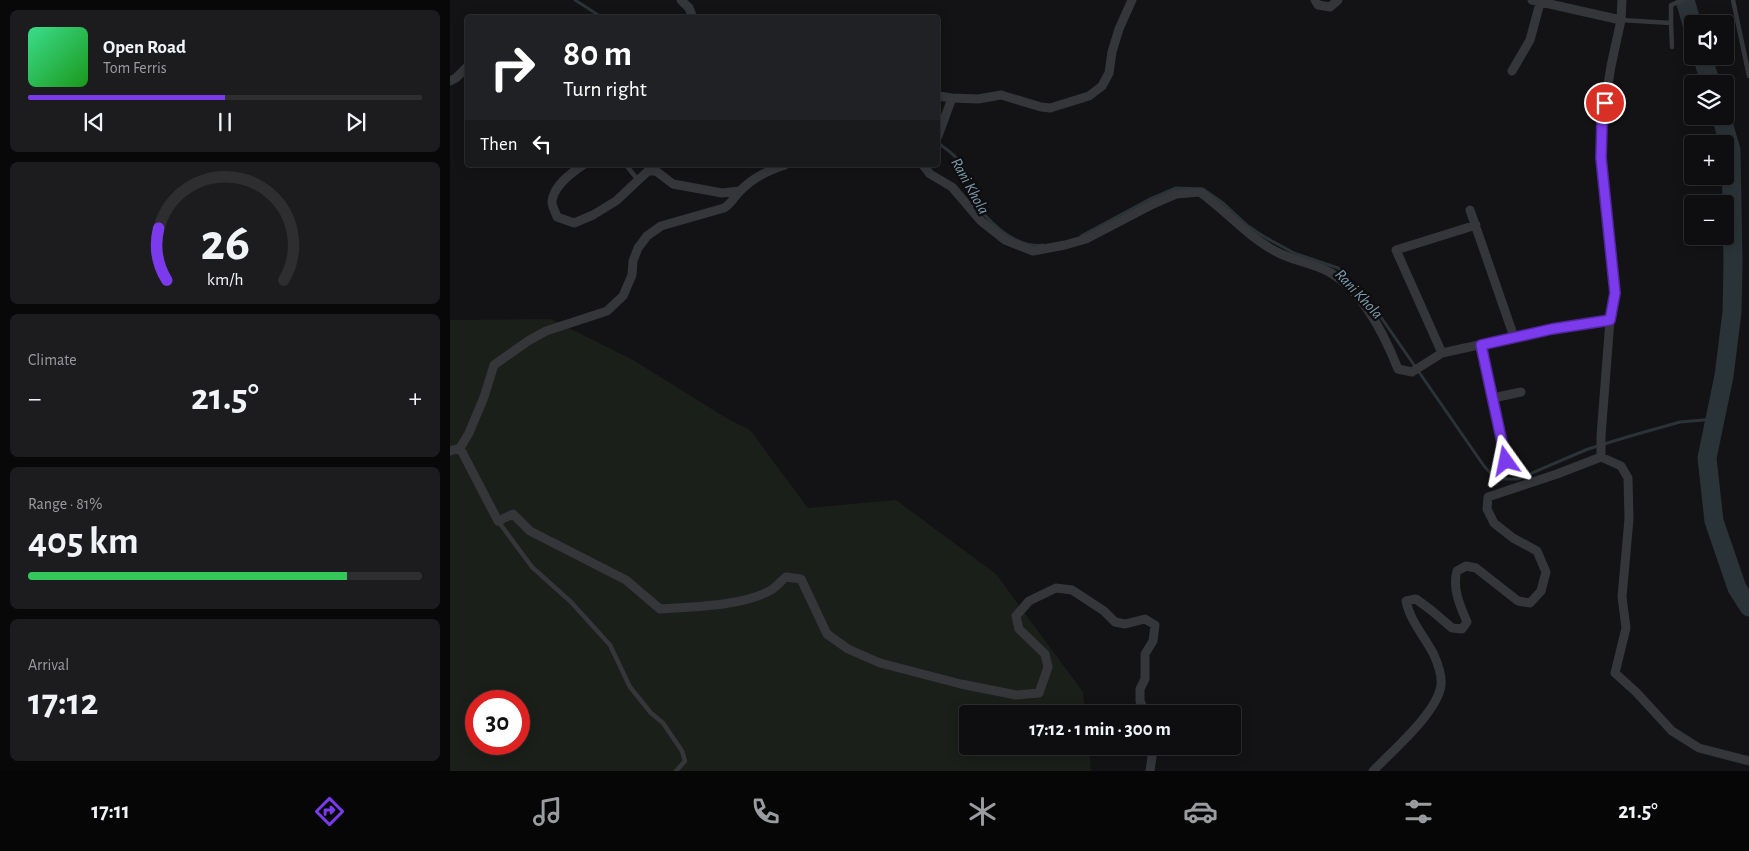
<!DOCTYPE html>
<html lang="en">
<head>
<meta charset="utf-8">
<style>
  :root { --surface:#0e0e10; --page:#1c1c1e; --text:#f1f3f6; --muted:#9b9c9f; --line:#2e2e30; --accent:#7c3aed }
  body { margin:0; font-family:"Alegreya Sans",sans-serif; background:var(--page); color:var(--text); height:100vh; display:flex; flex-direction:column; font-size:19px; white-space:nowrap }
  * { box-sizing:border-box; margin:0 }
  p { font-size:16px; color:var(--muted) }
  .icon { flex:none; width:28px; height:28px; fill:none; stroke:currentColor; stroke-width:2; stroke-linecap:round; stroke-linejoin:round }
  .map { position:relative; flex:1; overflow:hidden }
  .side { display:flex; flex-direction:column; gap:10px; padding:10px; background:#080809; width:450px }
  .side>* { flex:none }
  .top-card { position:absolute; left:15px; top:15px; width:475px; height:152px; border-radius:5px; box-shadow:0 2px 12px #0003,0 0 0 1px var(--line); background:#202124; color:#fff; overflow:hidden }
  .tools { position:absolute; left:1234px; top:15px; display:grid; gap:10px }
  .tools a { display:grid; place-items:center; width:50px; height:50px; border-radius:5px; background:var(--surface); box-shadow:0 2px 12px #0003,0 0 0 1px var(--line); font-size:25px }
  .speed { position:absolute; left:15px; top:690px; display:flex; gap:10px; font-size:25px; font-weight:700; text-align:center }
  .speed>* { display:grid; place-content:center; width:65px; height:65px; border-radius:50%; background:var(--surface); box-shadow:0 2px 12px #0003,0 0 0 1px var(--line); line-height:1 }
  .speed .limit { border:8px solid #d22; background:#fff; color:#111 }
  .pin { position:absolute; display:grid; place-items:center; width:42px; height:42px; color:#fff; margin:-21px; border:2px solid #fff; border-radius:50%; box-shadow:0 1px 5px #0007 }
  .me { position:absolute; width:55px; margin:-28px; rotate:348deg; stroke-linejoin:round; filter:drop-shadow(0 0 4px #0008) }
  .turn { display:flex; align-items:center; gap:18px; height:105px; padding:0 15px; font-size:22px }
  .turn .icon { width:65px; height:65px; stroke-width:2.5 }
  .turn b { display:block; font-size:35px; line-height:42px }
  .then { display:flex; align-items:center; height:48px; padding:0 15px; background:#0003; gap:10px; font-size:19px }
  .big { font-size:38px; font-weight:700; line-height:1.1 }
  .side .widget { flex:1; display:flex; flex-direction:column; justify-content:center; gap:8px; min-width:0; padding:0 18px; border-radius:8px; background:var(--page) }
  .side .dial { align-items:center; gap:0 }
  .dial svg { height:130px; overflow:visible; fill:none; stroke:var(--line); stroke-width:7; stroke-linecap:round; text-anchor:middle }
  .dial text { fill:var(--text); stroke:none }
  .song { display:flex; align-items:center; gap:15px }
  .cover { width:60px; height:60px; border-radius:8px; background:linear-gradient(135deg,hsl(150 70% 55%),hsl(120 70% 35%)) }
  .played { height:5px; border-radius:2px; background:linear-gradient(90deg,var(--accent) 50%,var(--line) 50%) }
  .keys { display:flex; justify-content:space-around; direction:ltr }
  .heat { display:flex; justify-content:space-between; align-items:center; font-size:28px; direction:ltr }
  .charge { height:8px; border-radius:4px; background:linear-gradient(90deg,#34c759 81%,var(--line) 0) }
  .trip { position:absolute; left:509px; top:705px; width:282px; height:50px; border-radius:5px; background:var(--surface); box-shadow:0 2px 12px #0003,0 0 0 1px var(--line); font-weight:700; line-height:50px; text-align:center }
  .tabs { display:flex; height:80px; justify-content:space-around; align-items:center; background:#060606; color:var(--muted) }
  .tabs .icon { width:35px; height:35px }
  .tabs .selected { color:var(--accent) }
  .tabs b { font-size:22px; color:var(--text) }
  main { display:flex; flex:1; min-height:0 }
  .map>svg:first-child { display:block }
  .green { fill:#1a1f1a; fill-rule:evenodd }
  .lines { fill:none; stroke-linecap:round; stroke-linejoin:round }
  .stream { stroke:#2a3337; stroke-width:3 }
  .river { stroke:#2a3337; stroke-width:19 }
  .lane { stroke:#343639; stroke-width:4.5 }
  .street { stroke:#343639; stroke-width:9 }
  .route-casing { stroke:#51269a; stroke-width:12 }
  .route { stroke:#7c3aed; stroke-width:9 }
  .labels { text-anchor:middle; dominant-baseline:central; stroke-width:5; stroke-linejoin:round; paint-order:stroke }
  .water-label { font-size:16px; font-style:italic; fill:#7f9bad; stroke:#0e0e10 }
</style>
</head>
<body>
<main>
<section class="side">
<div class="widget">
<div class="song"><i class="cover"></i><div><b>Open Road</b><p>Tom Ferris</p></div></div>
<div class="played"></div>
<div class="keys"><svg class="icon" aria-label="previous" viewBox="0 0 24 24"><path d="M18 5L8 12l10 7zM5 5v14"/></svg><svg class="icon" aria-label="pause" viewBox="0 0 24 24"><path d="M8 5v14M16 5v14"/></svg><svg class="icon" aria-label="next" viewBox="0 0 24 24"><path d="M6 5l10 7-10 7zM19 5v14"/></svg></div>
</div>
<div class="widget dial"><svg viewBox="0 0 100 80">
<path d="M14 69A42 42 0 1 1 86 69"/>
<path d="M14 69A42 42 0 0 1 9 37" stroke="#7c3aed"/>
<text x="50" y="56" font-size="32" font-weight="700">26</text>
<text x="50" y="72" font-size="11">km/h</text>
</svg></div>
<div class="widget"><p>Climate</p>
<div class="heat"><a>−</a><b class="big">21.5°</b><a>+</a></div>
</div>
<div class="widget"><p>Range · 81%</p><b class="big">405 km</b><div class="charge"></div></div>
<div class="widget"><p>Arrival</p><b class="big">17:12</b></div>
</section>
<div class="map">
<svg width="1299" height="771" viewBox="0 0 1299 771">
  <rect width="100%" height="100%" fill="#131315"/>
  <!-- green -->
  <path class="green" d="M101,319L183,360L278,419L300,430L358,508L446,500L546,574L633,692L635,714H518V746H639L641,771H0V320ZM26,701H69V744H26Z"/>
  <g class="lines">
    <!-- stream -->
    <path class="stream" d="M125,0L153,18
      M488,143C499,151 509,158 515,170C519,179 519,189 523,197C534,220 566,249 593,245
      M631,236L700,199L726,188L753,189L773,203L798,226L813,236L844,253L888,268L926,310L1034,466L1046,479H1068L1138,449L1177,437L1230,422L1265,419"/>
    <!-- river -->
    <path class="river" d="M1235,0L1242,24
      M1252,56L1261,84
      M1271,116L1281,150L1283,262L1282,312L1274,376L1257,458L1264,521L1287,588L1299,607"/>
    <!-- lane -->
    <path class="lane" d="M1283,0L1299,76
      M1171,20L1221,23V5L1234,0
      M1221,23L1222,47
      M176,165L188,180
      M48,521L82,567L121,602L160,645L180,687L201,713L213,723L232,751L235,761L226,771"/>
    <!-- street -->
    <path class="street" d="M231,0L239,8L243,18
      M865,0L868,5L880,7L888,0
      M1082,0L1171,20
      M1062,71L1080,40L1090,3
      M0,81L6,78L18,66
      M488,96L502,98
      M488,136L502,98L528,99L551,95L591,107L600,108L639,96L652,86L659,73L662,52L669,29L682,0
      M133,165C121,173 103,186 102,202C102,207 106,213 107,217L124,223L143,215L166,201L198,171H206L223,184L272,193L290,191
      M473,165L480,174L502,187L531,221L555,240L583,251L615,245L636,239L703,204L726,194L750,192C775,210 797,236 825,251C842,261 864,263 881,273C913,292 935,336 948,369L962,372L992,353L1102,329L1160,320
      M1020,210L1064,337
      M1031,345L1056,461
      M992,353L946,250L1026,225
      M1043,398L1071,392
      M10,448L48,521L63,514L80,531L176,580L210,609C241,607 294,606 321,590C326,587 331,581 336,577L351,579L377,634L398,649L430,663L511,684L566,695L589,693L598,667L595,654L569,629L566,616L579,601L606,588L622,590L654,611L665,622L675,624L695,619L705,625L703,641L695,654V679L690,689V701L696,714
      M0,451L10,448L19,433L34,397L44,365L78,341L96,331L157,311L173,296L182,275L183,261L188,248L197,236L211,226L274,208C282,203 284,197 290,191C304,177 317,171 335,165
      M1151,457V436L1160,320L1165,293L1151,158L1152,122L1161,66L1171,20L1172,0
      M699,746L702,757L700,771
      M923,771C942,751 988,712 991,685C992,675 988,664 984,655C975,637 960,621 956,601L966,599L981,610L1002,628L1012,629L1017,622C1010,606 1002,588 1007,571L1016,566L1026,568L1068,601L1080,603L1091,591L1096,572L1087,551L1063,538L1044,523L1037,509L1038,497L1107,474L1151,457L1171,466L1178,478L1179,519L1172,597L1176,628L1165,673L1186,692L1222,731L1249,748L1299,761"/>
  </g>
  <g class="lines">
    <defs>
      <path id="route" d="M1056,461L1031,345L1102,329L1160,320L1165,293L1151,158L1152,122L1155,103"/>
    </defs>
    <!-- route casing -->
    <use href="#route" class="route-casing"/>
    <!-- route -->
    <use href="#route" class="route"/>
  </g>
  <g class="labels">
    <!-- water labels -->
    <g class="water-label">
      <text transform="translate(520 186) rotate(61)">Rani Khola</text>
      <text transform="translate(909 294) rotate(47)">Rani Khola</text>
    </g>
  </g>
</svg>
<div class="tools">
<a><svg class="icon" aria-label="sound" viewBox="0 0 24 24"><path d="M4 9h4l5-4v14l-5-4H4zM17 9q2 3 0 6"/></svg></a>
<a><svg class="icon" aria-label="layers" viewBox="0 0 24 24"><path d="M12 4l9 5-9 5-9-5zM3 14l9 5 9-5"/></svg></a>
<a>+</a>
<a>−</a>
</div>
<div class="speed"><div class="limit">30</div></div>
<div class="pin" style="left:1155px;top:103px;background:#d93025"><svg class="icon" aria-label="arrive" viewBox="0 0 24 24"><path d="M6 21V4h12l-3 4 3 4H6"/></svg></div>
<svg class="me" style="left:1056px;top:461px" viewBox="-20 -20 40 40"><path d="M0-17L14 15 0 8-14 15z" fill="#7c3aed" stroke="#fff" stroke-width="4"/></svg>
<div class="trip">17:12 · 1 min · 300 m</div>
<div class="top-card">
<div class="turn"><svg class="icon" aria-label="right" viewBox="0 0 24 24"><path d="M7 20v-9h11M14 6l5 5-5 5"/></svg><div><b>80 m</b>Turn right</div></div>
<div class="then">Then<svg class="icon" aria-label="left" viewBox="0 0 24 24"><path d="M17 20v-9H6M10 6l-5 5 5 5"/></svg></div>
</div>
</div>
</main>
<nav class="tabs">
<b>17:11</b>
<svg class="icon selected" aria-label="directions" viewBox="0 0 24 24"><path d="M12 3l9 9-9 9-9-9zM9 14v-3h6M13 9l2 2-2 2"/></svg>
<svg class="icon" aria-label="music" viewBox="0 0 24 24"><path d="M9 18V5l10-2v13"/><circle cx="6" cy="18" r="3"/><circle cx="16" cy="16" r="3"/></svg>
<svg class="icon" aria-label="phone" viewBox="0 0 24 24"><path d="M5 4h4l2 5-3 2q2 4 5 5l2-3 5 2v4C11 20 4 13 5 4z"/></svg>
<svg class="icon" aria-label="climate" viewBox="0 0 24 24"><path d="M12 3v18M4 7l16 10M4 17L20 7"/></svg>
<svg class="icon" aria-label="car" viewBox="0 0 24 24"><path d="M5 17H2v-5l4-1 3-4h7l3 4 3 1v5h-3M9 17h6M6 11h13"/><circle cx="7" cy="17" r="2"/><circle cx="17" cy="17" r="2"/></svg>
<svg class="icon" aria-label="filters" viewBox="0 0 24 24"><path d="M4 7h16M4 17h16"/><circle cx="9" cy="7" r="2"/><circle cx="15" cy="17" r="2"/></svg>
<b>21.5°</b>
</nav>
</body>
</html>
